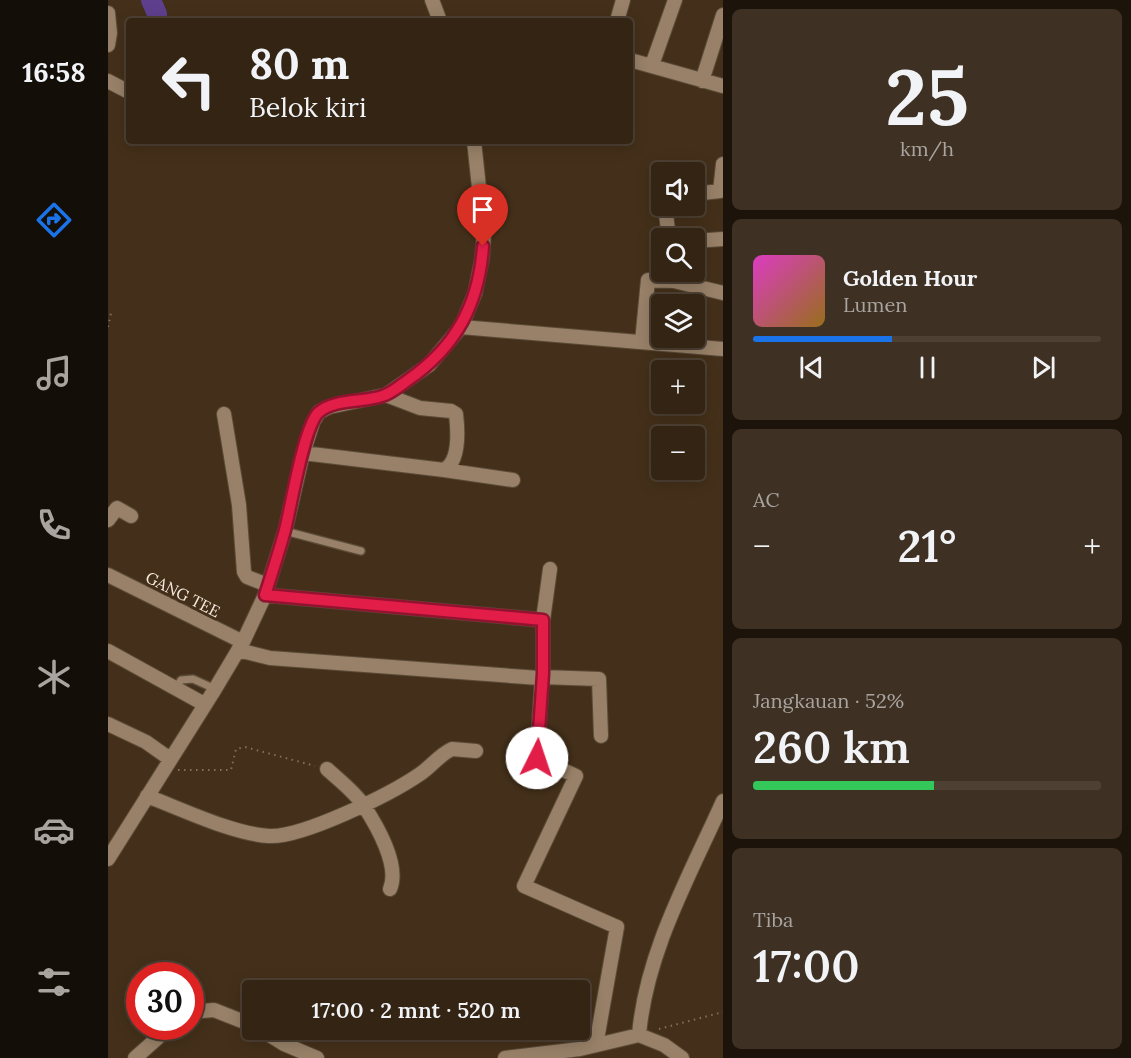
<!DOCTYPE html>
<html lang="id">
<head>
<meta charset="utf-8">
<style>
  :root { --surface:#332414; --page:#3e3022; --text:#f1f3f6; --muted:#a9a4a0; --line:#4e4134; --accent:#1a73e8 }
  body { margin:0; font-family:Lora,serif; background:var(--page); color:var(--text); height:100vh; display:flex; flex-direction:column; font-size:22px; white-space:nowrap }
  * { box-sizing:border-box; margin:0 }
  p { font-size:20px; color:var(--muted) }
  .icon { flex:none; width:33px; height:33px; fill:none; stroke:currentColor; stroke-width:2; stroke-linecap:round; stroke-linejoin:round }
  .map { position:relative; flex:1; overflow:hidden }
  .panel { display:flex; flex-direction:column; gap:9px; padding:9px; background:#1c140b; width:408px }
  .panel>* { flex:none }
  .top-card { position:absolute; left:18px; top:18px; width:507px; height:126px; border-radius:6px; box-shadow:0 3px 15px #0003,0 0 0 2px var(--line); background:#332414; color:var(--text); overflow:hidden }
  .controls { position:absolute; left:543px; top:162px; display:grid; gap:12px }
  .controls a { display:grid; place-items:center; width:54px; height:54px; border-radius:6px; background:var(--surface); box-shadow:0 3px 15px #0003,0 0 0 2px var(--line); font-size:30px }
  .speed { position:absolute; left:18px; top:962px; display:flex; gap:12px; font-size:30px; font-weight:700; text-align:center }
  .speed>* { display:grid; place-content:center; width:78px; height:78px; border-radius:50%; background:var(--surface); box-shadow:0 3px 15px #0003,0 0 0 2px var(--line); line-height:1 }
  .speed .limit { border:9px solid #d22; background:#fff; color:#111 }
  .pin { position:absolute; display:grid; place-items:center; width:51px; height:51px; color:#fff; margin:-62px -26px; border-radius:50% 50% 50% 0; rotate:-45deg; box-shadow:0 0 6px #0007 }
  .pin .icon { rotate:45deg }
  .me { position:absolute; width:66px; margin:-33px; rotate:4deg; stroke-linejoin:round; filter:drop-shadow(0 0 4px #0008) }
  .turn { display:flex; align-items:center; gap:21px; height:126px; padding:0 24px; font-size:27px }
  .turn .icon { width:78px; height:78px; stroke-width:2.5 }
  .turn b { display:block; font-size:42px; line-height:51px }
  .big { font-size:45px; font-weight:600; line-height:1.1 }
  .panel .tile { flex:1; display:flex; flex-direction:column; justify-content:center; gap:9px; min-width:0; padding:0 21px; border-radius:9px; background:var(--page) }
  .panel .dial { align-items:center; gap:0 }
  .dial b { font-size:78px; line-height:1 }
  .song { display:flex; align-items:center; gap:18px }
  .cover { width:72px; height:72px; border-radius:9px; background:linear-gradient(135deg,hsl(310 70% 55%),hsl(40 70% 35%)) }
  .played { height:6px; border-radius:3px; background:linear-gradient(90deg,var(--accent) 40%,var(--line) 40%) }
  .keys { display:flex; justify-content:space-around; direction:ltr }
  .heat { display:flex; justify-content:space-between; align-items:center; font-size:33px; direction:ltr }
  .charge { height:9px; border-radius:4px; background:linear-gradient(90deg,#34c759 52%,var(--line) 0) }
  .trip { position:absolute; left:134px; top:980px; width:348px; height:60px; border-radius:6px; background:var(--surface); box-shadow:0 3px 15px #0003,0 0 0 2px var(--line); font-weight:600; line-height:60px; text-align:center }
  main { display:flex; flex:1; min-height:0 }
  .menu { display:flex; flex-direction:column; width:108px; justify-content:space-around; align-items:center; background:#140e08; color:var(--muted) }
  .menu .icon { width:42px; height:42px }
  .menu .selected { color:var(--accent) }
  .menu b { font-size:27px; color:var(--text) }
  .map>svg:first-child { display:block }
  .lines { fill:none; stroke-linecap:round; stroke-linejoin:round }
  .river { stroke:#5e3f8d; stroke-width:20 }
  .service-casing { stroke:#5b4b38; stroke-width:10 }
  .minor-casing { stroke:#5b4b38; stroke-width:16 }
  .path { stroke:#82705d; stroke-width:2; stroke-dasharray:1.5 4.5; stroke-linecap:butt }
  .service { stroke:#988168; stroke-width:7 }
  .minor { stroke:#988168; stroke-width:14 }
  .route-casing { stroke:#92132f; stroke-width:15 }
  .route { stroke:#e11d48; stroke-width:10 }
  .labels { text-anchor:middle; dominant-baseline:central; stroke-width:6; stroke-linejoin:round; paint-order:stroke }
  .street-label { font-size:16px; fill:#f8ebde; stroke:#44301a }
</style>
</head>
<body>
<main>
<nav class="menu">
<b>16:58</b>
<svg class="icon selected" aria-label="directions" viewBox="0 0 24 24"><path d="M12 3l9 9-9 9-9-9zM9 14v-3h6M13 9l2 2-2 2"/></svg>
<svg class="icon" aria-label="music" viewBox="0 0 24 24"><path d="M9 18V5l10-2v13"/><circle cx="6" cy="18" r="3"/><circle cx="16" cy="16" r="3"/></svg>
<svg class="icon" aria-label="phone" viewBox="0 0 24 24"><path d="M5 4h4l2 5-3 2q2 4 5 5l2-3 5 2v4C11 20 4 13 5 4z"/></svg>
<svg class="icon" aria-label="climate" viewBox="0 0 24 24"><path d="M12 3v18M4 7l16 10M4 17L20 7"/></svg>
<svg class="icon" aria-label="car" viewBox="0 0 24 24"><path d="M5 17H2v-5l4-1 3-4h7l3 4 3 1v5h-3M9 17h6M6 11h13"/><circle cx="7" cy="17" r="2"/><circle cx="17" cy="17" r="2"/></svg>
<svg class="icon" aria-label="filters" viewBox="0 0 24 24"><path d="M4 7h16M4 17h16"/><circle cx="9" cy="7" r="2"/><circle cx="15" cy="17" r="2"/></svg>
</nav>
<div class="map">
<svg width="615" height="1058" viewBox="0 0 615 1058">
  <rect width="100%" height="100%" fill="#44301a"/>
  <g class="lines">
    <!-- river -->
    <path class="river" d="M43,0L49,14L48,21"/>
    <defs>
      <path id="service" d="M177,531L253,551
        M68,688L73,680L85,679L107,689"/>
      <path id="minor" d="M324,0L332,21
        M0,13L2,33L0,45
        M509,21L515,0
        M522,60L615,86
        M544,65L567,0
        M0,81L21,92
        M594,81L615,15
        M586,194L612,191L615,164
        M557,206L561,238
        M586,241L615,239
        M566,281L615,293
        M353,327L615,349
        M534,342L540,280L566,281L565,272
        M116,414L131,505L136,572L139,577L160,585
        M195,453L336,470C352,461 350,431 348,414L343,411L312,408L278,395
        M336,470L405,480
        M0,520L9,508L23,516
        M0,575L135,642
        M157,595L435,620L442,569
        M130,650L162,658L431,678L435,674V620
        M0,651L96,704
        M0,724L38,742L62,759
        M219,769C231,780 247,792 256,806C269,826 292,866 282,889
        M39,796C73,809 125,834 161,836C194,838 283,794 312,774C324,766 331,755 344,749L368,751
        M0,859L107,689L135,642L157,595L177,531L195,453L205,422L211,412L221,407L278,395L321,365L353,327L367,293L374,259L376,234L366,141
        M82,1012L106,1010L144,1025
        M152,1029L176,1044L209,1058
        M531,1035C538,952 582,875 615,801
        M488,1045L509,927L416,886L468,776L429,758L434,677L491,679L493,736
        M27,1058L63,1026
        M397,1058L472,1049L531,1035L556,1045L574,1058"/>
    </defs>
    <!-- service casing -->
    <use href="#service" class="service-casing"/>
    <!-- minor casing -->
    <use href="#minor" class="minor-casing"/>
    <!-- path -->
    <path class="path" d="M0,327L3,313
      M70,770H123L128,749L137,747L207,766
      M551,1029L615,1012"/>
    <!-- service -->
    <use href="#service" class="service"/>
    <!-- minor -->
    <use href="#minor" class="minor"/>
  </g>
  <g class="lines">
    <defs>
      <path id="route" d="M375,246C371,304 348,347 300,380C293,385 285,392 277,395C258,403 228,398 211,412C196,425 183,507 177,530C171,552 164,573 157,595L435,620V674L429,758"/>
    </defs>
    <!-- route casing -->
    <use href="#route" class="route-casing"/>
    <!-- route -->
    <use href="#route" class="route"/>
  </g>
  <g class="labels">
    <!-- street labels -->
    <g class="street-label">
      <text transform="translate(75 594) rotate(27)">GANG TEE</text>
    </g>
  </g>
</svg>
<div class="controls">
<a><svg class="icon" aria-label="sound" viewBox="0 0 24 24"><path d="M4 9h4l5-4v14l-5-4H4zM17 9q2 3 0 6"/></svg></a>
<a><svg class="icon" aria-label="search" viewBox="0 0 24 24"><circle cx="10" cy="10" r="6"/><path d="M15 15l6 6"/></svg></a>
<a><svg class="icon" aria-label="layers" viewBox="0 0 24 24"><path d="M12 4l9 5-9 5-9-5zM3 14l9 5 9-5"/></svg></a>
<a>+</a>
<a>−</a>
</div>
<div class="speed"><div class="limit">30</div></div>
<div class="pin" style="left:375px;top:246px;background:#d93025"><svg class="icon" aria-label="arrive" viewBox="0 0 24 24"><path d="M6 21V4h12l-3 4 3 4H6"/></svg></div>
<svg class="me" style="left:429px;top:758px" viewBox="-20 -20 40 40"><circle r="19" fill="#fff"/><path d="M0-13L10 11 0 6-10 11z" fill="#e11d48"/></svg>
<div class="trip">17:00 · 2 mnt · 520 m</div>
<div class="top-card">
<div class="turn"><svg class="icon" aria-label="left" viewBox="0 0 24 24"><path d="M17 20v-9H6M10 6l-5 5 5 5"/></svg><div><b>80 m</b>Belok kiri</div></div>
</div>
</div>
<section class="panel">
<div class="tile dial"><b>25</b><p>km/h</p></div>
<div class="tile">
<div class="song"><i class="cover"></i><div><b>Golden Hour</b><p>Lumen</p></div></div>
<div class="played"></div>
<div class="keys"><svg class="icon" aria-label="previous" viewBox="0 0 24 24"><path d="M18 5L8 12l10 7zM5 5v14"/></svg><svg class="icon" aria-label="pause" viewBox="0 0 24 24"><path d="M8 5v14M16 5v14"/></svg><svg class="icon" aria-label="next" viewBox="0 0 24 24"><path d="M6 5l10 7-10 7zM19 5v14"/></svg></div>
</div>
<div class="tile"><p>AC</p>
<div class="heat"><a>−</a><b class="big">21°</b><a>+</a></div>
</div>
<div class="tile"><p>Jangkauan · 52%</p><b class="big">260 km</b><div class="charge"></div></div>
<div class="tile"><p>Tiba</p><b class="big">17:00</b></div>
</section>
</main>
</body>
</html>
